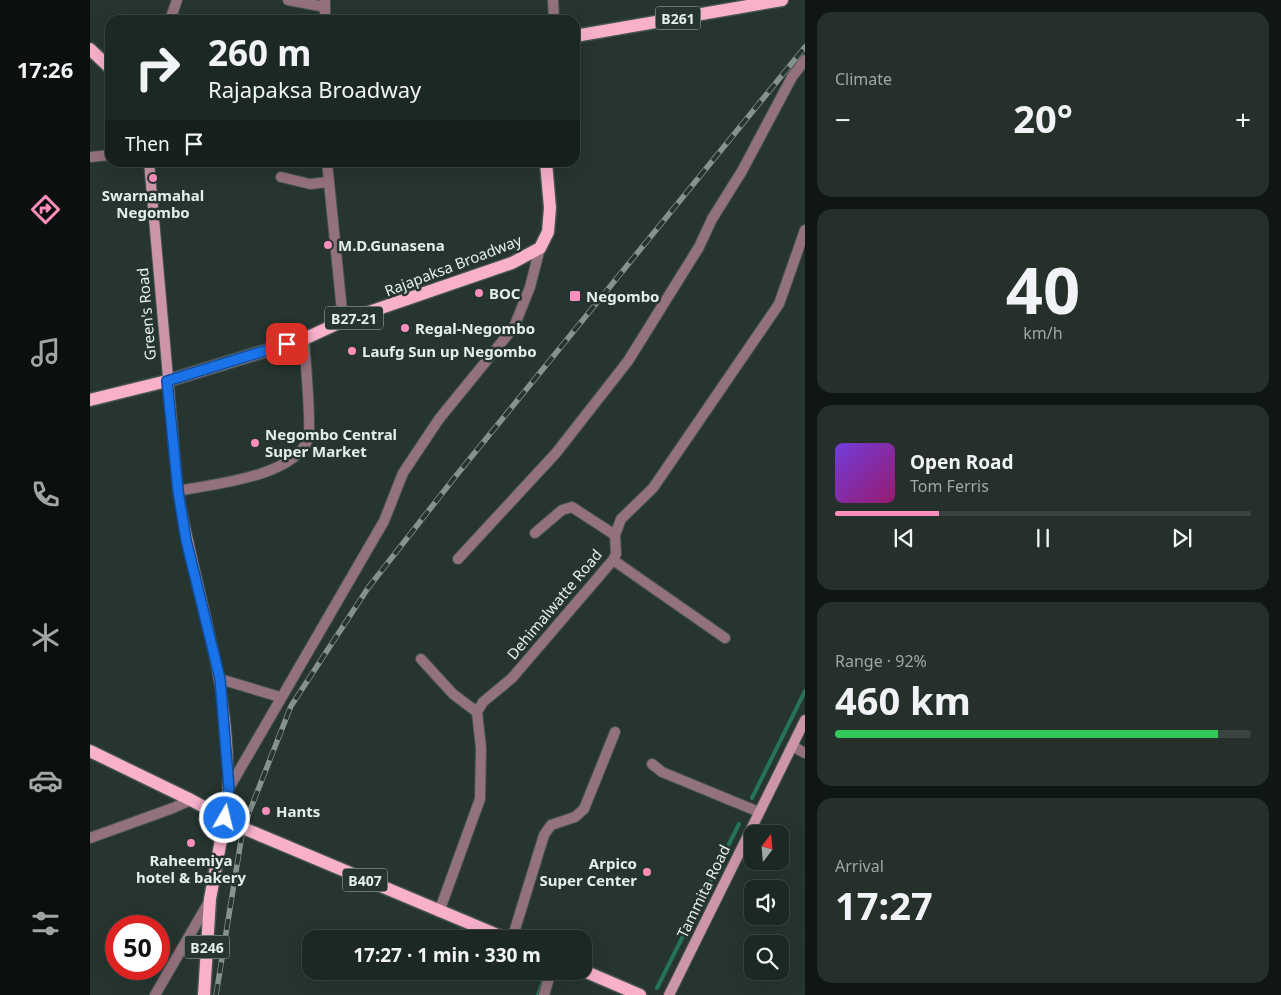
<!DOCTYPE html>
<html lang="en">
<head>
<meta charset="utf-8">
<style>
  :root { --surface:#1c2823; --page:#25302b; --text:#f1f3f6; --muted:#a0a6a6; --line:#3a4441; --accent:#fe8ebc }
  body { margin:0; font-family:"Noto Sans",sans-serif; background:var(--page); color:var(--text); height:100vh; display:flex; flex-direction:column; font-size:19px; white-space:nowrap }
  * { box-sizing:border-box; margin:0 }
  p { font-size:16px; color:var(--muted) }
  .icon { flex:none; width:28px; height:28px; fill:none; stroke:currentColor; stroke-width:2; stroke-linecap:round; stroke-linejoin:round }
  .map { position:relative; flex:1; overflow:hidden }
  .side { display:flex; flex-direction:column; gap:12px; padding:12px; background:#0f1613; width:476px }
  .side>* { flex:none }
  .guide { position:absolute; left:15px; top:15px; width:475px; height:152px; border-radius:15px; box-shadow:0 5px 20px #0002,0 0 0 1px var(--line); background:#1c2823; color:var(--text); overflow:hidden }
  .needle { width:32px; rotate:16deg }
  .tools { position:absolute; left:654px; top:825px; display:grid; gap:10px }
  .tools a { display:grid; place-items:center; width:45px; height:45px; border-radius:10px; background:var(--surface); box-shadow:0 5px 20px #0002,0 0 0 1px var(--line); font-size:25px }
  .speed { position:absolute; left:15px; top:915px; display:flex; gap:10px; font-size:25px; font-weight:700; text-align:center }
  .speed>* { display:grid; place-content:center; width:65px; height:65px; border-radius:50%; background:var(--surface); box-shadow:0 5px 20px #0002,0 0 0 1px var(--line); line-height:1 }
  .speed .limit { border:8px solid #d22; background:#fff; color:#111 }
  .pin { position:absolute; display:grid; place-items:center; width:42px; height:42px; color:#fff; margin:-21px; border-radius:10px; box-shadow:0 2px 8px #0006 }
  .me { position:absolute; width:55px; margin:-28px; rotate:8deg; stroke-linejoin:round; filter:drop-shadow(0 0 4px #0008) }
  .turn { display:flex; align-items:center; gap:18px; height:105px; padding:0 20px; font-size:22px }
  .turn .icon { width:65px; height:65px; stroke-width:2.5 }
  .turn b { display:block; font-size:35px; line-height:42px }
  .then { display:flex; align-items:center; height:48px; padding:0 20px; background:#0003; gap:10px; font-size:19px }
  .big { font-size:38px; font-weight:700; line-height:1.1 }
  .side .widget { flex:1; display:flex; flex-direction:column; justify-content:center; gap:8px; min-width:0; padding:0 18px; border-radius:15px; background:var(--page) }
  .side .dial { align-items:center; gap:0 }
  .dial b { font-size:65px; line-height:1 }
  .song { display:flex; align-items:center; gap:15px }
  .cover { width:60px; height:60px; border-radius:8px; background:linear-gradient(135deg,hsl(260 70% 55%),hsl(320 70% 35%)) }
  .played { height:5px; border-radius:2px; background:linear-gradient(90deg,var(--accent) 25%,var(--line) 25%) }
  .keys { display:flex; justify-content:space-around; direction:ltr }
  .heat { display:flex; justify-content:space-between; align-items:center; font-size:28px; direction:ltr }
  .charge { height:8px; border-radius:4px; background:linear-gradient(90deg,#34c759 92%,var(--line) 0) }
  .trip { position:absolute; left:212px; top:930px; width:290px; height:50px; border-radius:15px; background:var(--surface); box-shadow:0 5px 20px #0002,0 0 0 1px var(--line); font-weight:700; line-height:50px; text-align:center }
  main { display:flex; flex:1; min-height:0 }
  .menu { display:flex; flex-direction:column; width:90px; justify-content:space-around; align-items:center; background:#0b100e; color:var(--muted) }
  .menu .icon { width:35px; height:35px }
  .menu .current { color:var(--accent) }
  .menu b { font-size:22px; color:var(--text) }
  .map>svg:first-child { display:block }
  .lines { fill:none; stroke-linecap:round; stroke-linejoin:round }
  .stream { stroke:#26735b; stroke-width:4 }
  .street-casing { stroke:#44534d; stroke-width:12 }
  .secondary-casing { stroke:#44534d; stroke-width:12 }
  .primary-casing { stroke:#44534d; stroke-width:15 }
  .street { stroke:#94717e; stroke-width:10 }
  .secondary { stroke:#cc95aa; stroke-width:10 }
  .primary { stroke:#f8b0cb; stroke-width:12 }
  .rail-casing { stroke:#86928d; stroke-width:5.5 }
  .rail { stroke:#26352f; stroke-width:4; stroke-dasharray:11; stroke-linecap:butt }
  .route-casing { stroke:#114b97; stroke-width:12 }
  .route { stroke:#1a73e8; stroke-width:9 }
  .poi-dot { fill:#fe8ebc; stroke:#26352f; stroke-width:2 }
  .labels { text-anchor:middle; dominant-baseline:central; stroke-width:5; stroke-linejoin:round; paint-order:stroke }
  .shield { fill:#26352f; stroke:#abb6b2; stroke-width:1 }
  .shield-label { font-size:14px; font-weight:bold; fill:#e4eeea }
  .poi-label { font-size:15px; font-weight:bold; fill:#e4eeea; stroke:#26352f; text-anchor:start }
  .street-label { font-size:15px; fill:#e4eeea; stroke:#26352f }
</style>
</head>
<body>
<main>
<nav class="menu">
<b>17:26</b>
<svg class="icon current" aria-label="directions" viewBox="0 0 24 24"><path d="M12 3l9 9-9 9-9-9zM9 14v-3h6M13 9l2 2-2 2"/></svg>
<svg class="icon" aria-label="music" viewBox="0 0 24 24"><path d="M9 18V5l10-2v13"/><circle cx="6" cy="18" r="3"/><circle cx="16" cy="16" r="3"/></svg>
<svg class="icon" aria-label="phone" viewBox="0 0 24 24"><path d="M5 4h4l2 5-3 2q2 4 5 5l2-3 5 2v4C11 20 4 13 5 4z"/></svg>
<svg class="icon" aria-label="climate" viewBox="0 0 24 24"><path d="M12 3v18M4 7l16 10M4 17L20 7"/></svg>
<svg class="icon" aria-label="car" viewBox="0 0 24 24"><path d="M5 17H2v-5l4-1 3-4h7l3 4 3 1v5h-3M9 17h6M6 11h13"/><circle cx="7" cy="17" r="2"/><circle cx="17" cy="17" r="2"/></svg>
<svg class="icon" aria-label="filters" viewBox="0 0 24 24"><path d="M4 7h16M4 17h16"/><circle cx="9" cy="7" r="2"/><circle cx="15" cy="17" r="2"/></svg>
</nav>
<div class="map">
<svg width="715" height="995" viewBox="0 0 715 995">
  <rect width="100%" height="100%" fill="#26352f"/>
  <g class="lines">
    <!-- stream -->
    <path class="stream" d="M662,798L715,691
      M567,988L649,824
      M448,995L453,981"/>
    <defs>
      <path id="street" d="M198,0L235,7
        M463,0L464,20
        M80,20L87,0
        M235,20V0
        M0,157L20,155
        M237,162L253,321
        M191,177L220,184L238,182
        M88,491C123,484 204,477 218,439C222,428 215,356 214,339
        M445,533L472,510L482,507L525,535
        M368,559L466,453L538,361L609,247L622,219L652,171L702,77L715,60
        M523,560L635,638
        M331,659L363,694L387,712
        M130,679L190,697
        M702,746L715,753
        M562,764L572,772L669,812
        M139,788L294,521L313,473L349,419L424,327L440,287L450,248
        M0,838L83,808L101,800
        M349,912L390,799L391,748L387,712L393,702L422,678L523,560L526,554L525,535L531,519L563,488L689,304L715,230
        M422,939L454,835L461,825L485,817L494,809L525,732
        M65,995L120,900
        M454,995L461,971"/>
      <path id="secondary" d="M59,162L88,491C106,598 150,708 135,818
        M579,995L715,720"/>
      <path id="primary" d="M485,36L692,0
        M0,49L20,68
        M0,400L77,381L214,339L253,321L422,263L450,248L458,232L460,208L456,162
        M0,751L101,800L153,828L417,939
        M494,971L550,995
        M114,995L120,899L135,818"/>
    </defs>
    <!-- street casing -->
    <use href="#street" class="street-casing"/>
    <!-- secondary casing -->
    <use href="#secondary" class="secondary-casing"/>
    <!-- primary casing -->
    <use href="#primary" class="primary-casing"/>
    <!-- street -->
    <use href="#street" class="street"/>
    <!-- secondary -->
    <use href="#secondary" class="secondary"/>
    <!-- primary -->
    <use href="#primary" class="primary"/>
    <defs>
      <path id="rail" d="M126,995L153,828L201,706L278,588L365,477L715,47"/>
    </defs>
    <!-- rail casing -->
    <use href="#rail" class="rail-casing"/>
    <!-- rail -->
    <use href="#rail" class="rail"/>
  </g>
  <g class="lines">
    <defs>
      <path id="route" d="M135,818L139,788L130,679L96,540L88,491L77,381L197,344"/>
    </defs>
    <!-- route casing -->
    <use href="#route" class="route-casing"/>
    <!-- route -->
    <use href="#route" class="route"/>
  </g>
  <!-- markers -->
  <g class="poi-dot">
    <circle cx="63" cy="178" r="5"/>
    <circle cx="238" cy="245" r="5"/>
    <circle cx="389" cy="293" r="5"/>
    <rect x="479" y="290" width="12" height="12" rx="2.5"/>
    <circle cx="315" cy="328" r="5"/>
    <circle cx="262" cy="351" r="5"/>
    <circle cx="165" cy="443" r="5"/>
    <circle cx="176" cy="811" r="5"/>
    <circle cx="101" cy="843" r="5"/>
    <circle cx="557" cy="872" r="5"/>
  </g>
  <g class="labels">
    <!-- shield labels -->
    <g class="shield">
      <rect x="565.5" y="6.5" width="45" height="23" rx="4"/>
      <rect x="235" y="306.5" width="58" height="23" rx="4"/>
      <rect x="252.5" y="868.5" width="45" height="23" rx="4"/>
      <rect x="94.5" y="935.5" width="45" height="23" rx="4"/>
    </g>
    <g class="shield-label">
      <text x="588" y="18">B261</text>
      <text x="264" y="318">B27-21</text>
      <text x="275" y="880">B407</text>
      <text x="117" y="947">B246</text>
    </g>
    <!-- poi labels -->
    <g class="poi-label">
      <text x="63" y="195" text-anchor="middle">Swarnamahal<tspan x="63" dy="17">Negombo</tspan></text>
      <text x="248" y="245">M.D.Gunasena</text>
      <text x="399" y="293">BOC</text>
      <text x="496" y="296">Negombo</text>
      <text x="325" y="328">Regal-Negombo</text>
      <text x="272" y="351">Laufg Sun up Negombo</text>
      <text x="175" y="434">Negombo Central<tspan x="175" dy="17">Super Market</tspan></text>
      <text x="186" y="811">Hants</text>
      <text x="101" y="860" text-anchor="middle">Raheemiya<tspan x="101" dy="17">hotel &amp; bakery</tspan></text>
      <text x="547" y="863" text-anchor="end">Arpico<tspan x="547" dy="17">Super Center</tspan></text>
    </g>
    <!-- street labels -->
    <g class="street-label">
      <text transform="translate(363 265) rotate(-21)">Rajapaksa Broadway</text>
      <text transform="translate(56 314) rotate(-95)">Green's Road</text>
      <text transform="translate(464 604) rotate(-50)">Dehimalwatte Road</text>
      <text transform="translate(613 891) rotate(-64)">Tammita Road</text>
    </g>
  </g>
</svg>
<div class="tools">
<a><svg class="needle" viewBox="-14 -14 28 28"><path d="M0-13l5 13h-10z" fill="#e53935"/><path d="M0 13l5-13h-10z" fill="#a0a6a6"/></svg></a>
<a><svg class="icon" aria-label="sound" viewBox="0 0 24 24"><path d="M4 9h4l5-4v14l-5-4H4zM17 9q2 3 0 6"/></svg></a>
<a><svg class="icon" aria-label="search" viewBox="0 0 24 24"><circle cx="10" cy="10" r="6"/><path d="M15 15l6 6"/></svg></a>
</div>
<div class="speed"><div class="limit">50</div></div>
<div class="pin" style="left:197px;top:344px;background:#d93025"><svg class="icon" aria-label="arrive" viewBox="0 0 24 24"><path d="M6 21V4h12l-3 4 3 4H6"/></svg></div>
<svg class="me" style="left:135px;top:818px" viewBox="-20 -20 40 40"><circle r="17" fill="#1a73e8" stroke="#fff" stroke-width="3"/><path d="M0-11L8 9 0 5-8 9z" fill="#fff"/></svg>
<div class="trip">17:27 · 1 min · 330 m</div>
<div class="guide">
<div class="turn"><svg class="icon" aria-label="right" viewBox="0 0 24 24"><path d="M7 20v-9h11M14 6l5 5-5 5"/></svg><div><b>260 m</b>Rajapaksa Broadway</div></div>
<div class="then">Then<svg class="icon" aria-label="arrive" viewBox="0 0 24 24"><path d="M6 21V4h12l-3 4 3 4H6"/></svg></div>
</div>
</div>
<section class="side">
<div class="widget"><p>Climate</p>
<div class="heat"><a>−</a><b class="big">20°</b><a>+</a></div>
</div>
<div class="widget dial"><b>40</b><p>km/h</p></div>
<div class="widget">
<div class="song"><i class="cover"></i><div><b>Open Road</b><p>Tom Ferris</p></div></div>
<div class="played"></div>
<div class="keys"><svg class="icon" aria-label="previous" viewBox="0 0 24 24"><path d="M18 5L8 12l10 7zM5 5v14"/></svg><svg class="icon" aria-label="pause" viewBox="0 0 24 24"><path d="M8 5v14M16 5v14"/></svg><svg class="icon" aria-label="next" viewBox="0 0 24 24"><path d="M6 5l10 7-10 7zM19 5v14"/></svg></div>
</div>
<div class="widget"><p>Range · 92%</p><b class="big">460 km</b><div class="charge"></div></div>
<div class="widget"><p>Arrival</p><b class="big">17:27</b></div>
</section>
</main>
</body>
</html>
